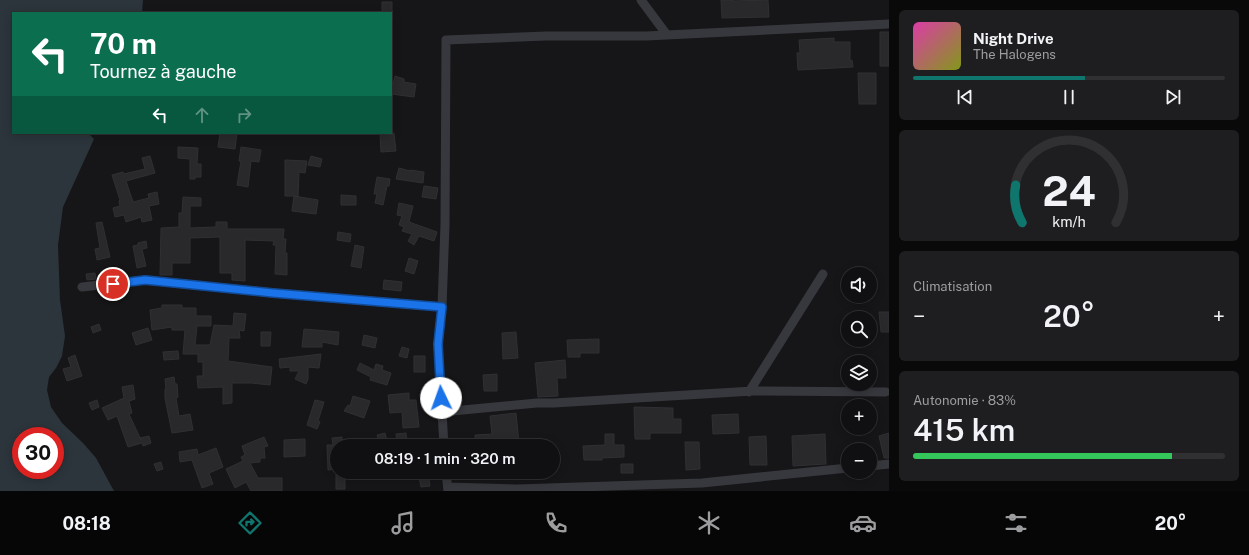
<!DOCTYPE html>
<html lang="fr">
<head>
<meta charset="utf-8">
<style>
  :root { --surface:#101012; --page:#1e1e20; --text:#f1f3f6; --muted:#9c9d9f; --line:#303032; --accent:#0f766e }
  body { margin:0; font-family:"Public Sans",sans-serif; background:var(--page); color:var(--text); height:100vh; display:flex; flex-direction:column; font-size:15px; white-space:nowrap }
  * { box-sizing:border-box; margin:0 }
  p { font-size:13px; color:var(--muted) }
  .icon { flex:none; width:22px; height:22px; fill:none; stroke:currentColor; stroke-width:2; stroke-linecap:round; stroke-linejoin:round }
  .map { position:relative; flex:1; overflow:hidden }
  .side { display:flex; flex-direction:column; gap:10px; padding:10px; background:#09090a; width:360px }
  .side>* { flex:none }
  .banner { position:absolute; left:12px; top:12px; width:380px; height:122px; border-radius:0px; box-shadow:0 2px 10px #0003,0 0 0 1px var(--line); background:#0b6e4f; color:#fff; overflow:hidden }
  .fabs { position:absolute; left:841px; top:267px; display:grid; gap:8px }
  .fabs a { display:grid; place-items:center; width:36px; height:36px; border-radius:50%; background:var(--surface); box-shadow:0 2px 10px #0003,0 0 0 1px var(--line); font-size:20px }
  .speed { position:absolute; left:12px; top:427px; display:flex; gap:8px; font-size:20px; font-weight:700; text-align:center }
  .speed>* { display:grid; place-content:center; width:52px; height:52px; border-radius:50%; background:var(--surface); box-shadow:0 2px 10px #0003,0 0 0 1px var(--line); line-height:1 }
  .speed .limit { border:6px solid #d22; background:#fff; color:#111 }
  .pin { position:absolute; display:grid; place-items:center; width:34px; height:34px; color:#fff; margin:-17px; border:2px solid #fff; border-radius:50%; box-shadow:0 1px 4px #0007 }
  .me { position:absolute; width:44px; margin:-22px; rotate:357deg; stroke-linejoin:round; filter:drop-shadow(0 0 3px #0008) }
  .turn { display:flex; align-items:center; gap:14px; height:84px; padding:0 12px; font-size:18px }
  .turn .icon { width:52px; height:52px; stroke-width:2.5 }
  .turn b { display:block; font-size:28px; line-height:34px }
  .lanes { display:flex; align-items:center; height:38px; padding:0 12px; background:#0003; justify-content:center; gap:20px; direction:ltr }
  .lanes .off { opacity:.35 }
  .big { font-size:30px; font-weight:600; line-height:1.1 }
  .side .widget { flex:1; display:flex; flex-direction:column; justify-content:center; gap:6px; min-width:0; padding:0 14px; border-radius:6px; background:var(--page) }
  .side .dial { align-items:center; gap:0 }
  .dial svg { height:104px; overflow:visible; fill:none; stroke:var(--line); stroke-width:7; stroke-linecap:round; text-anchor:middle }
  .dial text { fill:var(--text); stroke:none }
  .song { display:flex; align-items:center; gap:12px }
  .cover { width:48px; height:48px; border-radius:6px; background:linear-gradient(135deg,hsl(320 70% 55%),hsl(70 70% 35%)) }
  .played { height:4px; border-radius:2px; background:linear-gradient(90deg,var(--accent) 55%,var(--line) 55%) }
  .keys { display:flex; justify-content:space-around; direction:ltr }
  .heat { display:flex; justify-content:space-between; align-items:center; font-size:22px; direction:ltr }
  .charge { height:6px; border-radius:3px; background:linear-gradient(90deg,#34c759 83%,var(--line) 0) }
  .trip { position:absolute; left:330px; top:439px; width:230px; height:40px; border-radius:20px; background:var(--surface); box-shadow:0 2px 10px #0003,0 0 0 1px var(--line); font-weight:600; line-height:40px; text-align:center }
  .dock { display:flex; height:64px; justify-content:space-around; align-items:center; background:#060607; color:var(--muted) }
  .dock .icon { width:28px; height:28px }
  .dock .on { color:var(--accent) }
  .dock b { font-size:18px; color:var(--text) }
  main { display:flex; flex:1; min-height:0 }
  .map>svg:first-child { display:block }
  .water { fill:#2c353c; fill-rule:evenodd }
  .building { fill:#29292c; stroke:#303034 }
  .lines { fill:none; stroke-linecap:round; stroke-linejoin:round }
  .minor { stroke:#37383d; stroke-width:9 }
  .route-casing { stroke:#114b97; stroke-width:10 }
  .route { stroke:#1a73e8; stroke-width:7 }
</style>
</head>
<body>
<main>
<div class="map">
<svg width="889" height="491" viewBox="0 0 889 491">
  <rect width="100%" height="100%" fill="#161618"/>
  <!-- water -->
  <path class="water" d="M0,0H143L142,13H13V133H88L94,139L63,207L58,245L60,300L65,336L62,356L56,368L49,377L47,390L51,407L62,423L83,443L96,458L114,491H0ZM21,436H55V470H21Z"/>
  <!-- building -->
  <path class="building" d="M721,0H733V1L768,0L769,17L722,18Z
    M382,2H392V13H382Z
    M880,32H889V66H880Z
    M834,38V42H850V61L852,60L853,67L798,70L797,53H800L799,40Z
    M858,73H876V104H859Z
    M395,76L404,79V82L416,84L414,97L391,94Z
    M220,133H237L235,149L218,147Z
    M380,133H394L396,151L381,152Z
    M178,147L198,148L197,164H201V177H195V179H190V159L178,158Z
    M241,147L261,150L259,162L251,161L248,187L237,185L241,161H239Z
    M150,156L155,173L126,181L133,202L149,198L148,194L157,192L159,204L149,206L152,220L142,222L141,217L126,222L124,215L115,217L113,208L120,206L119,201L120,200L112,175L123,172L124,174L145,169L142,158Z
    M311,156L322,159L320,167L308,165Z
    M285,160L307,161L305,173L299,172L298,197L294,196L318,200L316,214L292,211L294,196H285Z
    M399,168L410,171V170L424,172L423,183L396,179Z
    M377,177L390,179L389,186H387L383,205L375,203L377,194H374Z
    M424,186L438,188L436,199L422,197Z
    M341,195L356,196V205H341Z
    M183,197L201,198V206H190V228L216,227V222H227V229H284L283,239H286L285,253H287V275L275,274L276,245H273L274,241L245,240V281L232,280V273H220V237L190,238V263H172V275H160L161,228L179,227V213H182Z
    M399,203L413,206L409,222L437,232L434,241L419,236L414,245L408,241L412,234L402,231L404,227L399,225L402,216L397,215Z
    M102,222L110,257L97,260L95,249L100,248L96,223Z
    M338,232L351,234L350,242L337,240Z
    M146,241L147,248L142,249L146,266L137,268L133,246L138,245V243Z
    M355,245L364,247L361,268L351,266Z
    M409,258L418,261L414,274L405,271Z
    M95,273L96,279L87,280L86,274Z
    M384,280L402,282L401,291L383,289Z
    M162,305H182V308H196V316H211V326H197L195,345H210L214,325L233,326L234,313L246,314L244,331L239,330L240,338H229L228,361L272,367L270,385L251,383H232V403L223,404V387L198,388L197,376H203V362H198V354H183L185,330H172V327L152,330L150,310L162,308Z
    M879,312H889V332H881Z
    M99,324L101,330L93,333L91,327Z
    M148,328L152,340L136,345L132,333Z
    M304,329L339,332L338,345L322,342V347H302Z
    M261,332H271L270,346H261Z
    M516,332L518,358L503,359L502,333Z
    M364,335L377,338L375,348L362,345Z
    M599,339V353H580V357H568L567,340Z
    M402,347L409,349L407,358L399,356Z
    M178,351L179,359L164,360L163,352Z
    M321,354L319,368L308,367V379L306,384L295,379L299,371H290V367L280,368L279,359Z
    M75,355L82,376L67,381L63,369L71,367L68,358Z
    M414,356H425V372H414Z
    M565,360L566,378H557L558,396L538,397L535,363Z
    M360,363L374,370L376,364L383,366L382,370L391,373L387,385L370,380L371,377L357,370Z
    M497,374V391H484L483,375Z
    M174,377L175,384H177L178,397L176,398L179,416L190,414L193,430L172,433L165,398V389H166L165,379Z
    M133,385L135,399L129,401L132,413L129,414L141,440L140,438L149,436L151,443L143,446L142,443L128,447L117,416L108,420L102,408L124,398L122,387Z
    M409,393V400H416L419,427L403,428L402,412L390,413L388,395Z
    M353,396L370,401L364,418L344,411L348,405L350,406Z
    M97,400L99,407L92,410L89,403Z
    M315,400L324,402L318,421L320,422L317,429L307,425Z
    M634,407L673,408V419H681V433H650V439H635Z
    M516,413L519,443L475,446V435L492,434L490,416Z
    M738,414L739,433L713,434L712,415Z
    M385,433L387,441L379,442L377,435Z
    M406,433L407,443L397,444L396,434Z
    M889,433V458H884L879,436Z
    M605,434H614V445H624V457L602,458V460H584L583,446L605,445Z
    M825,434L826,464L793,466L792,436Z
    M766,436L767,465H750L749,437Z
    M264,437L268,446L264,447L265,458H260V462L250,463L258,478H282V491H251L246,482L235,488L226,469L243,461L241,457L245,455L242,446Z
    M342,437V446H337V469L328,470L327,445H333L332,438Z
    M305,439V456L284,457V440Z
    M685,442H699L700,469L686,470Z
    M216,448L223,467L209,473L213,484L202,488L192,460L180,462L179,452L197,449L198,455Z
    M161,462L163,469L157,471L154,464Z
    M621,464H633V473H621Z
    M418,472H428L430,486L421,487Z
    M345,473V489H336V474Z"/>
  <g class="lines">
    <!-- minor -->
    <path class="minor" d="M641,0L667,35
      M82,287L145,280L273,293L442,307
      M749,392L823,274
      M442,412L537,403H554L753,391L886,392
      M444,446L438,344L442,307L445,225L446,40L546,36H646L889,24
      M870,466L889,464
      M446,472L448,491
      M448,487L517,489L702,483L848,468"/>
  </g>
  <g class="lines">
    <defs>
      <path id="route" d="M113,284L145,280L273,293L442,307L438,344L441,398"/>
    </defs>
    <!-- route casing -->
    <use href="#route" class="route-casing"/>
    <!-- route -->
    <use href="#route" class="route"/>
  </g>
</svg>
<div class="fabs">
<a><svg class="icon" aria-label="sound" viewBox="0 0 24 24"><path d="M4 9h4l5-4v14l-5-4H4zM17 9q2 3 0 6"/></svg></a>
<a><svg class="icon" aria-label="search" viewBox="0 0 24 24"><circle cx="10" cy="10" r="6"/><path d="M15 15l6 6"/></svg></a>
<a><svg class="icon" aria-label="layers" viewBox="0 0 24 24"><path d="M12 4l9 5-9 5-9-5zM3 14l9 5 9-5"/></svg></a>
<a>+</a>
<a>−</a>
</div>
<div class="speed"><div class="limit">30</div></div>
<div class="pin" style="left:113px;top:284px;background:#d93025"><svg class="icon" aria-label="arrive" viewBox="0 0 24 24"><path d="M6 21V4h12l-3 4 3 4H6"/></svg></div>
<svg class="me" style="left:441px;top:398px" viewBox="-20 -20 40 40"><circle r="19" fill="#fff"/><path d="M0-13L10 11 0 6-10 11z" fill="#1a73e8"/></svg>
<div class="trip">08:19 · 1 min · 320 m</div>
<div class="banner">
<div class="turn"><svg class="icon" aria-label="left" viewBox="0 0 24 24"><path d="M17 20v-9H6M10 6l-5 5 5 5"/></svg><div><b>70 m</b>Tournez à gauche</div></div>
<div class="lanes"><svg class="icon" aria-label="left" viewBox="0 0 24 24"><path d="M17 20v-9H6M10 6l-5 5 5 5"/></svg><svg class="icon off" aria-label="ahead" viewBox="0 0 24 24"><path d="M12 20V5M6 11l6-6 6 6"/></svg><svg class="icon off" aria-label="right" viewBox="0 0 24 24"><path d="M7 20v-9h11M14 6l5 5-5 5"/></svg></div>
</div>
</div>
<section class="side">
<div class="widget">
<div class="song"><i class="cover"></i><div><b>Night Drive</b><p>The Halogens</p></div></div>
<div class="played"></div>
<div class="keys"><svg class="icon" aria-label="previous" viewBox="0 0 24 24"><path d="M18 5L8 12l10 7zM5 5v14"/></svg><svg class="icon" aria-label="pause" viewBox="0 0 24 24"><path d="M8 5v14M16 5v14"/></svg><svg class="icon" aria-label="next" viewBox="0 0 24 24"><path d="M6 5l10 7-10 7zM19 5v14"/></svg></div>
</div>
<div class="widget dial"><svg viewBox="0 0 100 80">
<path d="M14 69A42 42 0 1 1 86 69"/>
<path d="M14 69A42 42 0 0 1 9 40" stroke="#0f766e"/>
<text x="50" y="56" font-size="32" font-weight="700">24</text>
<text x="50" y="72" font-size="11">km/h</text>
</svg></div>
<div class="widget"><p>Climatisation</p>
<div class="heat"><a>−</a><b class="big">20°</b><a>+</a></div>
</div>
<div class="widget"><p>Autonomie · 83%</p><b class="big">415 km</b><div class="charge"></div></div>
</section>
</main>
<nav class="dock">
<b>08:18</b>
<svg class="icon on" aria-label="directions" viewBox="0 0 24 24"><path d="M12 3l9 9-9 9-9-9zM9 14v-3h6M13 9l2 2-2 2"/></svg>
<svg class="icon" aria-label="music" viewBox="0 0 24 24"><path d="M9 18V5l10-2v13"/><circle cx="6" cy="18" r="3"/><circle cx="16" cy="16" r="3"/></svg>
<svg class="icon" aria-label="phone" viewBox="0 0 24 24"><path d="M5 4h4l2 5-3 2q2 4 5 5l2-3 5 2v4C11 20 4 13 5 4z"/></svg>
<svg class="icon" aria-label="climate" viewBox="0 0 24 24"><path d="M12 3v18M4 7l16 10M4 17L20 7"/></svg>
<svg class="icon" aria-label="car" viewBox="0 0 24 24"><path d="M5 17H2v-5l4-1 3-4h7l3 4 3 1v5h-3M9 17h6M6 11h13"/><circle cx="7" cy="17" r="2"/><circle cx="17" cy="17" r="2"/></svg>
<svg class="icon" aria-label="filters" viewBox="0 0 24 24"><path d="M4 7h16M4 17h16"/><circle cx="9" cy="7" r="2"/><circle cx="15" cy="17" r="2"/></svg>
<b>20°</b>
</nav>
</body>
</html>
